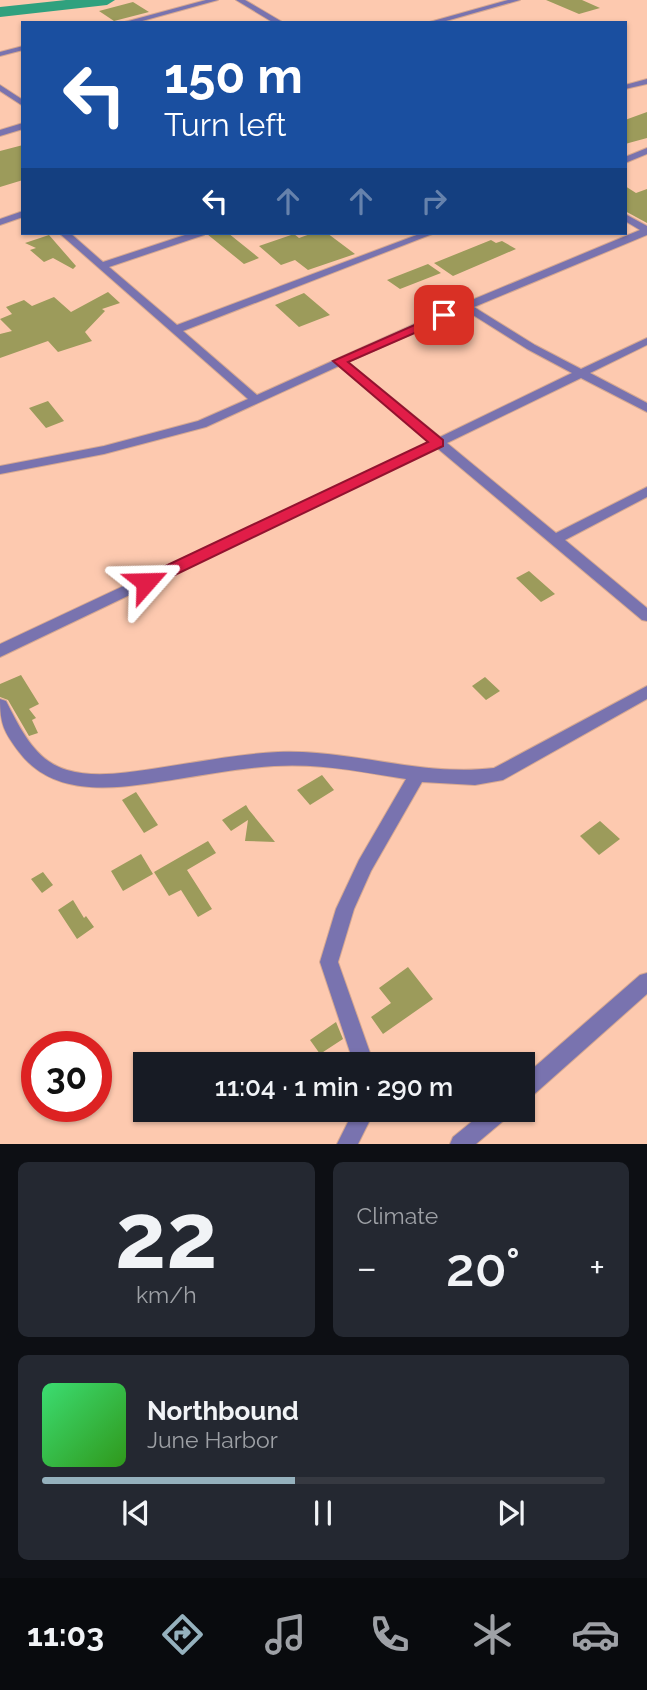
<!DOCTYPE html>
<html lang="en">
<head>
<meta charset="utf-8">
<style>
  :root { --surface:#171b24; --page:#242831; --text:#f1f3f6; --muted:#9ea1a6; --line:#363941; --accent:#95b1bd }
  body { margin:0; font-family:Raleway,sans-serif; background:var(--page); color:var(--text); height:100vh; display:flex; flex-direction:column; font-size:26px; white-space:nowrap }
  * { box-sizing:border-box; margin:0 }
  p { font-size:23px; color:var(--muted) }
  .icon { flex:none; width:38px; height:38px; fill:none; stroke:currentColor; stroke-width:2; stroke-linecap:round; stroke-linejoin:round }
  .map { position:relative; height:1144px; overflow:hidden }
  .sheet { display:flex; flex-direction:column; gap:18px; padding:18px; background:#0d0f14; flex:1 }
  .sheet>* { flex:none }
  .hud { position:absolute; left:21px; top:21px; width:606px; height:214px; border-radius:0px; box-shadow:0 2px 5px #0004; background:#1a4fa0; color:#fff; overflow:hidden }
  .speed { position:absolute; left:21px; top:1031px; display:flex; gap:14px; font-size:35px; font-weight:700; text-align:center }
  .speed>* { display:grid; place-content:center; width:91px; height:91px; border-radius:50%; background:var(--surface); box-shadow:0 2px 5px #0004; line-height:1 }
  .speed .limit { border:10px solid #d22; background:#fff; color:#111 }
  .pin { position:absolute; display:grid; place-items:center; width:60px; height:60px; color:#fff; margin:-30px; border-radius:14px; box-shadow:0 4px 10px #0006 }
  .me { position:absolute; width:77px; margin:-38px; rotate:65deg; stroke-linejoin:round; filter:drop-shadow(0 0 5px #0008) }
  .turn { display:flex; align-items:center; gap:24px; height:147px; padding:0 28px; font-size:32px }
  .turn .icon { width:91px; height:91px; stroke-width:2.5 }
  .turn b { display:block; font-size:49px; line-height:60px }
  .lanes { display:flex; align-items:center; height:66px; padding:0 28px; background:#0003; justify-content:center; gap:35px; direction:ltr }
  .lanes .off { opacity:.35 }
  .big { font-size:52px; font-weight:600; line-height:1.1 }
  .sheet .widget { flex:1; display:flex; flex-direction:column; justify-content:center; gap:10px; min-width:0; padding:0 24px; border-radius:10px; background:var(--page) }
  .sheet .dial { align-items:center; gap:0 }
  .dial b { font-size:91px; line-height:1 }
  .song { display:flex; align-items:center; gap:21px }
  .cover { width:84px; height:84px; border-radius:10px; background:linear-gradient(135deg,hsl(140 70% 55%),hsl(110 70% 35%)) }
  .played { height:7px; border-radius:4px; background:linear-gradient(90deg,var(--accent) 45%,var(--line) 45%) }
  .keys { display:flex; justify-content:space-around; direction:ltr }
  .heat { display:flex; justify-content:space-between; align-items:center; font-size:38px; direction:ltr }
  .sheet .tiles { flex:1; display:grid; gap:18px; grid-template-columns:1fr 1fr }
  .widget:last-child { grid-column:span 2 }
  .trip { position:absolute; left:133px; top:1052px; width:402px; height:70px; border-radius:0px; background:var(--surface); box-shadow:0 2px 5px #0004; font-weight:600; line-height:70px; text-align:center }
  .menu { display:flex; height:112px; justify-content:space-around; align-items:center; background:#090b0e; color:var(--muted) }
  .menu .icon { width:49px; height:49px }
  .menu .active { color:var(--accent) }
  .menu b { font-size:32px; color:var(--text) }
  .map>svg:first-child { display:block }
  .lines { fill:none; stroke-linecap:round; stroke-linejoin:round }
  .river { fill:#30a17e; fill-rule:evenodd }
  .building { fill:#9c9b5b }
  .street-casing { stroke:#d6a891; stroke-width:2 }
  .street { fill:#7973af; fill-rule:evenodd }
  .route { fill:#e11d48; stroke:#92132f; stroke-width:2 }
</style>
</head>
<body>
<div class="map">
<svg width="647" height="1144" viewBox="0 0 647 1144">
  <rect width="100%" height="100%" fill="#fdc9af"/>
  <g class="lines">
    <!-- river -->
    <path class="river" d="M66,0H115L107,5L0,17V7Z"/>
  </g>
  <!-- building -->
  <path class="building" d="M546,0H582L600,8L579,14Z
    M133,2L149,12L114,21L99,11Z
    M647,112V138L625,144V120Z
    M23,145V180L0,187V151Z
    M625,186L636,193L647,189V223L625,211Z
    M228,233L259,258L244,264L207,234Z
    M313,233H327L355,254L308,270L295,260L281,265L259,246L294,234L299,238Z
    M49,235L76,266L73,269L53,258L44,262L30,250L36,248L25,243Z
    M491,240L496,243L502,241L516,249L453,276L434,263Z
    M428,264L441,273L400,289L387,280Z
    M108,292L120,303L102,309L105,311L85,332L92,341L58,352L48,341L0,358V334L12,331L0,319L12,314L6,307L24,300L32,306L54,297L71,312Z
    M304,293L330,315L299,327L275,305Z
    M48,401L64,421L46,428L29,408Z
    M529,571L555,594L541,602L516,578Z
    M21,675L39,704L29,709L36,718L32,720L38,733L29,736L8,700L0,697V684Z
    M485,677L500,691L486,700L472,686Z
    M322,775L334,790L310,805L297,790Z
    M136,792L158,825L144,833L122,800Z
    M246,805L249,810L275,842L245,841L248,820L231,831L222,820Z
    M600,821L620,839L599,855L580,836Z
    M208,841L216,853L187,870L212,909L198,917L181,890L169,896L154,872Z
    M141,854L153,874L123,891L111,871Z
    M43,872L53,885L42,893L31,879Z
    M73,900L84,918L86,916L94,927L77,939L58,910Z
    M408,967L433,999L383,1034L371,1017L391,1003L379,988Z
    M336,1022L343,1039L320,1054L310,1040Z"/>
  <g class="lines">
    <defs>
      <path id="street" d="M206,0H218L135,23H121Z
        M236,0H245L284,23H274Z
        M508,0H520L439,23H426Z
        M23,46V50L0,56V52Z
        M647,79V84L625,89V85Z
        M0,85L23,100V106L0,91Z
        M23,123V129L0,136V130Z
        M647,148V154L625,163V157Z
        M23,211V217L0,225V219Z
        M625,214L647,226V235L474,307L535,345L581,369L647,338V345L590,373L647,403V412L581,378L447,443L556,533L647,487V497L565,540L647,608V621L642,620L437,448L0,657V644L430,442L339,366L206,427L104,454L0,474V466L104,446L198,421L248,399L59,233H70L103,262L191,233H205L204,235L109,267L177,325L422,233H435L183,331L257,395L419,322L640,230L625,221ZM465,310L527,349L572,373L440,437L348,362Z
        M647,686V699L503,780L475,785L422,782L371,871L354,909L338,962L374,1064H354L320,962L336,909L359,860L406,779C362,772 319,763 274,766C242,768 210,774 178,779C125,787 57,802 19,752C4,732 0,724 0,699L6,701C20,728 35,761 67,770C94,778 124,773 152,769C193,763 236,754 278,752C351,749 421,777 494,768Z
        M647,973V994L530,1098L523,1101V1077L640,975Z
        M354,1110H375L358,1144H337Z
        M486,1110H511L508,1117L476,1144H450L453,1137Z"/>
    </defs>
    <!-- street casing -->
    <use href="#street" class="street-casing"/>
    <!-- street -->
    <use href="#street" class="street"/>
  </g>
  <!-- route -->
  <path class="route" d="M444,312L450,315L449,318L348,362L443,440V446L152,586H140L138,582L140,578L428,442L333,361Z"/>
</svg>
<div class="speed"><div class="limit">30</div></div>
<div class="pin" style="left:444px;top:315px;background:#d93025"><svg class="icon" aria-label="arrive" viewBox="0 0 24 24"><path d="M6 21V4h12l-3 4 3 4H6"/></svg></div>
<svg class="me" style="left:146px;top:582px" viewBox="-20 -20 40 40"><path d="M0-17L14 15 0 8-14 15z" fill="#e11d48" stroke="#fff" stroke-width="4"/></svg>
<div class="trip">11:04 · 1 min · 290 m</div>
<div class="hud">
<div class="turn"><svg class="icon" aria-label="left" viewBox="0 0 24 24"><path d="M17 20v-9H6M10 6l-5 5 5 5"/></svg><div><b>150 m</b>Turn left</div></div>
<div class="lanes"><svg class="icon" aria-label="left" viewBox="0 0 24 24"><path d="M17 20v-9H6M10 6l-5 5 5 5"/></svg><svg class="icon off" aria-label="ahead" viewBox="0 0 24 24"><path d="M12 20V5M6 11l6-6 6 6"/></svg><svg class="icon off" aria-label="ahead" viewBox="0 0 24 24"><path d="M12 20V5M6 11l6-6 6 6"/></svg><svg class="icon off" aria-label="right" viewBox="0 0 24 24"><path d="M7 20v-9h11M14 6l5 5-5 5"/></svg></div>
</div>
</div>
<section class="sheet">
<div class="tiles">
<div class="widget dial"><b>22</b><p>km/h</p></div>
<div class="widget"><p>Climate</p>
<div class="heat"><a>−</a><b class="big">20°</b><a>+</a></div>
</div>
<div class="widget">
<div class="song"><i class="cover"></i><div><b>Northbound</b><p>June Harbor</p></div></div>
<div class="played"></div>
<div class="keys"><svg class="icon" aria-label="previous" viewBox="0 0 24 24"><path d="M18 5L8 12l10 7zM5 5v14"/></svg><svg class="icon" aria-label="pause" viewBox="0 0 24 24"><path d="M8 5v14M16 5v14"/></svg><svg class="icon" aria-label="next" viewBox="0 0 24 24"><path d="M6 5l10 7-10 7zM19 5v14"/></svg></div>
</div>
</div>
</section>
<nav class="menu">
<b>11:03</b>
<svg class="icon active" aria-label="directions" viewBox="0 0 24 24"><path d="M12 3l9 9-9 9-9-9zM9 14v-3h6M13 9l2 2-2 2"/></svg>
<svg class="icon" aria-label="music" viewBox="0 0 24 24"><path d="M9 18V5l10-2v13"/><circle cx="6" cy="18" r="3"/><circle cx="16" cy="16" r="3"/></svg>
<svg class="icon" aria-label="phone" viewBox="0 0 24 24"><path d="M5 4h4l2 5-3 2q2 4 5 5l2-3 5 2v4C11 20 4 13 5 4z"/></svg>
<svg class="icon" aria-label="climate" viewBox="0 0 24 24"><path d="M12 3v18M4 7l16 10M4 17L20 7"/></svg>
<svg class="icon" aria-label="car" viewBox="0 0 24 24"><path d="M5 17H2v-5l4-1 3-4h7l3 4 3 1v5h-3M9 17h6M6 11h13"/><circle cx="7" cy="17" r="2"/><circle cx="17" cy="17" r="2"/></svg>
</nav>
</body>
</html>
